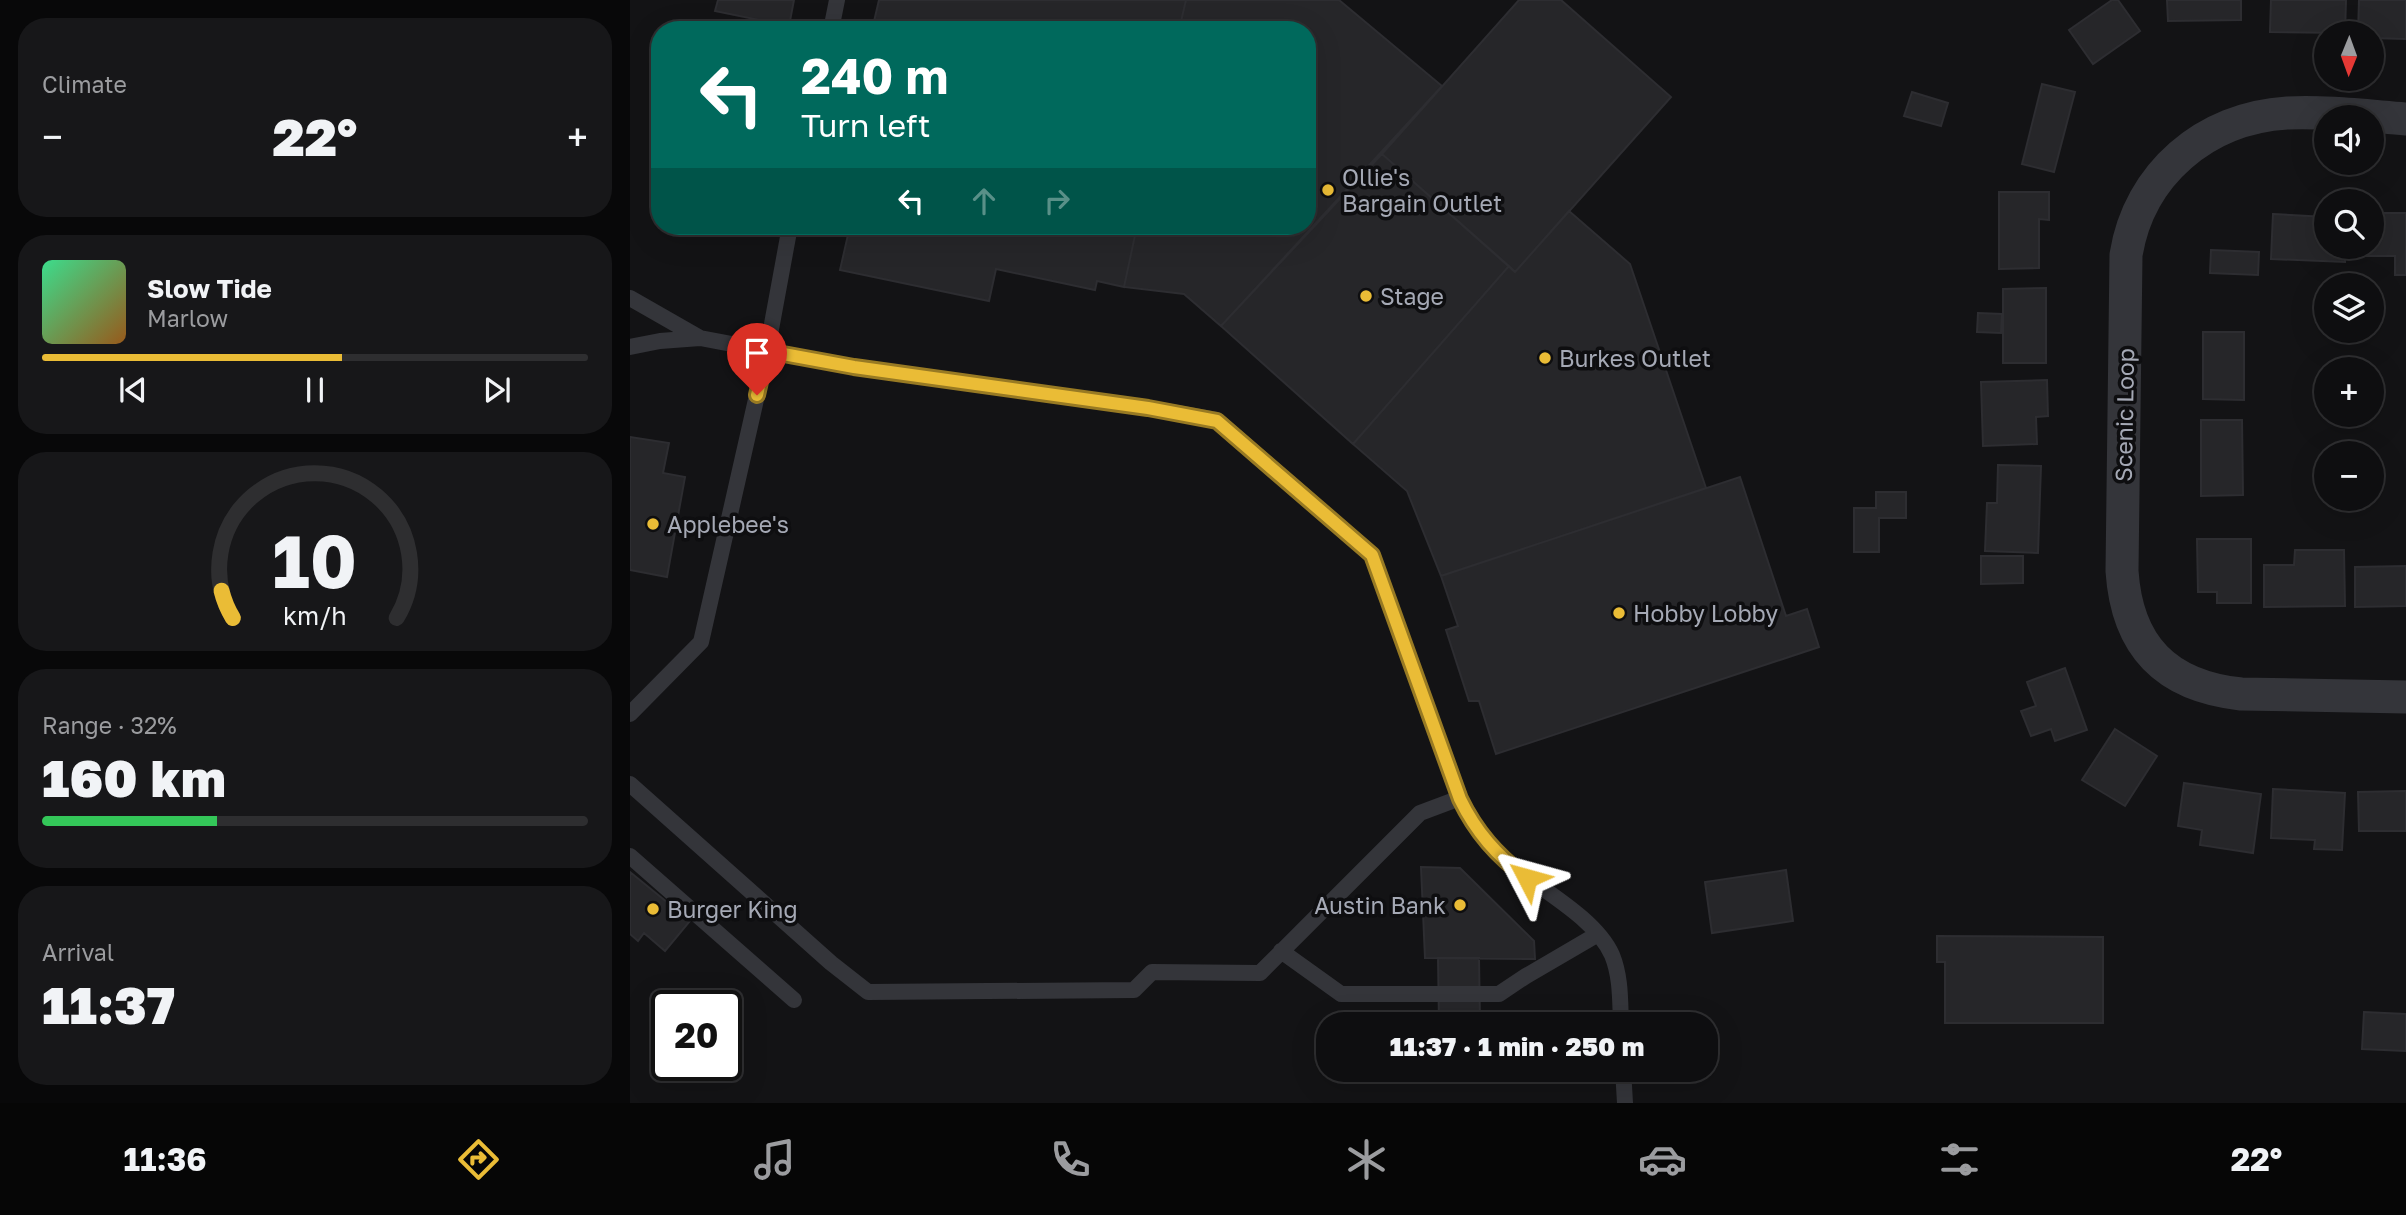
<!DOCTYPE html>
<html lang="en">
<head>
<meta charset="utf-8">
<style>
  :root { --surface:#0e0e10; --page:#171719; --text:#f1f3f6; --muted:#9b9c9f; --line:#2e2e30; --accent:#eabc36 }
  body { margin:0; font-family:"Golos Text",sans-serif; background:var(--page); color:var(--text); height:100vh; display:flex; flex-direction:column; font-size:26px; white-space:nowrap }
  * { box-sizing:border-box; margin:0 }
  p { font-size:23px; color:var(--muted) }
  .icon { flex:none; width:38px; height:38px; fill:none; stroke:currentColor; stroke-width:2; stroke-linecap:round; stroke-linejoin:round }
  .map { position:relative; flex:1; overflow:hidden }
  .side { display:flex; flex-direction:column; gap:18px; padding:18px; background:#080809; width:630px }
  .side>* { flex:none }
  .top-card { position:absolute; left:21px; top:21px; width:665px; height:214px; border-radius:28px; box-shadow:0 7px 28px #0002,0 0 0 2px var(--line); background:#00695c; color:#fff; overflow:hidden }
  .needle { width:46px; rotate:181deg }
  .fabs { position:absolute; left:1684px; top:21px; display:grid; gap:14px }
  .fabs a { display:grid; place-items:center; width:70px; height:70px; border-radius:50%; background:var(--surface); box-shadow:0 7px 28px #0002,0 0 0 2px var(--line); font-size:35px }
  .speed { position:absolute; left:21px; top:990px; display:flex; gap:14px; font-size:35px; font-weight:700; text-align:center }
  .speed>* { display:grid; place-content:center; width:91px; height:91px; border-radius:50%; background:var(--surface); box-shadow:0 7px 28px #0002,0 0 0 2px var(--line); line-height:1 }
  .speed .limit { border:4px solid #111; border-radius:10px; background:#fff; color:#111 }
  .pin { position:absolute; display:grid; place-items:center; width:60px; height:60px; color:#fff; margin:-72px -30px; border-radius:50% 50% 50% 0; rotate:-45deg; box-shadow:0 0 7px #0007 }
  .pin .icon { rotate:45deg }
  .me { position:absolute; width:77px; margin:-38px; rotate:309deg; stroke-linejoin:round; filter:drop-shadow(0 0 5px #0008) }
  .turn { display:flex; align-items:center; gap:24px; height:147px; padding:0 35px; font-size:32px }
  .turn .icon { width:91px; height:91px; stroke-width:2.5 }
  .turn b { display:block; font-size:49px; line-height:60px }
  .lanes { display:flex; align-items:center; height:66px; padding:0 35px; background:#0003; justify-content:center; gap:35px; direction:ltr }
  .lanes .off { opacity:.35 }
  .big { font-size:52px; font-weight:800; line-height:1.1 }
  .side .widget { flex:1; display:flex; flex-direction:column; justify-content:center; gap:10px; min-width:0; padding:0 24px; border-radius:28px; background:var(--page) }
  .side .dial { align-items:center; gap:0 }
  .dial svg { height:182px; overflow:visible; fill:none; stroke:var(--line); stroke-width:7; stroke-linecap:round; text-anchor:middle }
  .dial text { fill:var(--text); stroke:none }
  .song { display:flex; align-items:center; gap:21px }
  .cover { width:84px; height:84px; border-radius:10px; background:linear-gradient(135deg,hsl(150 70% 55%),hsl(30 70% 35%)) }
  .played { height:7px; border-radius:4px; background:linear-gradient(90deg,var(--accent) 55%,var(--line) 55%) }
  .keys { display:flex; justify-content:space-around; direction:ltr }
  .heat { display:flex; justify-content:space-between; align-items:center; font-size:38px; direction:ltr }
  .charge { height:10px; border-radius:5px; background:linear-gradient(90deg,#34c759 32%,var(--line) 0) }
  .trip { position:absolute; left:686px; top:1012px; width:402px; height:70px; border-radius:28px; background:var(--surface); box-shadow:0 7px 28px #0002,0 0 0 2px var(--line); font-weight:800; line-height:70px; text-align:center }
  .menu { display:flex; height:112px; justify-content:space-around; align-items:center; background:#060606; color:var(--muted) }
  .menu .icon { width:49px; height:49px }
  .menu .selected { color:var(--accent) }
  .menu b { font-size:32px; color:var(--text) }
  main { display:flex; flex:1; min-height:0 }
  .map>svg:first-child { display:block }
  .building { fill:#262629; stroke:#2d2d31; stroke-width:2 }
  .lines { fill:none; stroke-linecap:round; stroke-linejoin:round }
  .lane { stroke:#34353a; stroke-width:16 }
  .street { stroke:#34353a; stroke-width:33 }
  .route-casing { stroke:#987a23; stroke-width:18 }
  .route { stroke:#eabc36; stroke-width:12 }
  .poi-dot { fill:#eabc36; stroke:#0e0e10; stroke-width:2.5 }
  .labels { text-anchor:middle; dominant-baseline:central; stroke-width:7; stroke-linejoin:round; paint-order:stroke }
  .poi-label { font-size:23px; fill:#a5a9b5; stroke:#0e0e10; text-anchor:start }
  .street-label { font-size:23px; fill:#a5a9b5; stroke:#0e0e10 }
</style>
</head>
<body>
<main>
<section class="side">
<div class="widget"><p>Climate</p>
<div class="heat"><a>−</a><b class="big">22°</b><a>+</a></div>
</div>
<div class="widget">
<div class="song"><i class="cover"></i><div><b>Slow Tide</b><p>Marlow</p></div></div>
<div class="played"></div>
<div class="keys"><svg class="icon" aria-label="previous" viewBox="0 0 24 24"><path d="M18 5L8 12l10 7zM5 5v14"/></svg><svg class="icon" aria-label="pause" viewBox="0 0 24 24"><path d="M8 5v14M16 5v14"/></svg><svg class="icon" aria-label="next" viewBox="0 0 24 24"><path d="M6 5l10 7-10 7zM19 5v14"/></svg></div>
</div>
<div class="widget dial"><svg viewBox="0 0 100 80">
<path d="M14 69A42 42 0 1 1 86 69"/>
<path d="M14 69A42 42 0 0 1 9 57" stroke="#eabc36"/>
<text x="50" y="56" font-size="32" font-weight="700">10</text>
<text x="50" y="72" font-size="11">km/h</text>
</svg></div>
<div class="widget"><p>Range · 32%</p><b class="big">160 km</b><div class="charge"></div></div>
<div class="widget"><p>Arrival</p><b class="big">11:37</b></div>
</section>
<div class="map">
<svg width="1776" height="1103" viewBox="0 0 1776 1103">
  <rect width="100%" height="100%" fill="#131315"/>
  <!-- building -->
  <path class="building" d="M88,0H164L159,26L85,11Z
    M249,0H556L549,30H242Z
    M556,0H709L812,86L591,326L554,294L494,287L507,226H677V30H549Z
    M889,0H931L1041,97L885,272L752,154Z
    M1482,0H1488L1510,31L1463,64L1439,30Z
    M1537,0H1611V20L1538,21Z
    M1641,0H1716L1715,33L1640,32Z
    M1729,0H1776V39L1741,38V33H1728Z
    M1412,84L1445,92L1424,172L1392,164Z
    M1282,92L1318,103L1311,126L1274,116Z
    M752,154L879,266L723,444L591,326Z
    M1369,192H1419V220L1409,219V268L1369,269Z
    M939,211L1000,264L1076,488L811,576L777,491L723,444L879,266L885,272Z
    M1741,213H1776V275H1765V256H1728V247H1741Z
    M1643,214L1696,217V247H1715V262L1641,259Z
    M220,226H507L494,287L467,281L465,290L366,269L359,301L210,270Z
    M1581,250L1629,252L1628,275L1580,273Z
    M1416,288V363H1373V289Z
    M1348,313L1372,314L1371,333L1347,332Z
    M1573,332H1614V400L1573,399Z
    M1417,380L1418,416L1406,417L1407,444L1353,446L1351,382Z
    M1571,420H1612L1613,495L1571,496Z
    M0,437L39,443L33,473L55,477L37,577L0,570Z
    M1368,465L1411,466L1408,553L1355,551L1357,503H1367Z
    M1110,477L1156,616L1177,609L1189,647L866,754L849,701H839L816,630L828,626L811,576Z
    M1246,492H1276V518H1249V552H1224V508H1246Z
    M1567,539H1621V603H1587V592H1568Z
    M1665,550H1714L1715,606L1634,607V565H1664Z
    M1351,556H1393V583L1351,584Z
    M1776,566V606L1725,607V567Z
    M1435,668L1457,730L1425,741L1421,729L1401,736L1391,711L1406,706L1397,682Z
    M1485,729L1527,756L1495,806L1452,780Z
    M1554,783L1631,794L1623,853L1570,845L1572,830L1548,826Z
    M1643,789L1715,793L1712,850L1684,849L1685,840L1641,838Z
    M1776,791V831H1729L1728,792Z
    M791,867L830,868L904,941L905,959L795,958Z
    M1156,870L1163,921L1082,933L1075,882Z
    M0,872L60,921L35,951L14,933L8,941L0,934Z
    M1307,936L1473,937V1023H1315V962H1307Z
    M808,958H849L850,1024H809Z
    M1734,1012L1776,1014V1051L1732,1049Z"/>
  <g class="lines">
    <!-- lane -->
    <path class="lane" d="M201,30L207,0
      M0,298L70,338
      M0,347L30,341L70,338L224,367L518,408L587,420L742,555L830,798C843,825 858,848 882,866C912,890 966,919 982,955C991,977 990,1001 991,1024
      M0,714L71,642L137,351L160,226
      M0,784L201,963L238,992L504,990L522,972L630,973L790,813L830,798
      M0,856L164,1000
      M651,951L711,994H869L896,976L968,934
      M993,1069L995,1103"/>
    <!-- street -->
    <path class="street" d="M1776,119C1737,116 1696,111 1657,113C1575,118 1509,174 1496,255L1492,571C1497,646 1536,686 1611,694L1776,697"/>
  </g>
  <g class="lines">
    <defs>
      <path id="route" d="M127,395L137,351L224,367L518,408L587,421L742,555L830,799C846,832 867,856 897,878"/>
    </defs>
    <!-- route casing -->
    <use href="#route" class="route-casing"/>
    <!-- route -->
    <use href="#route" class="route"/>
  </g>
  <!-- markers -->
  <g class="poi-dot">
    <circle cx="698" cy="190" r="7"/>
    <circle cx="736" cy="296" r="7"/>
    <circle cx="915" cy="358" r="7"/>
    <circle cx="23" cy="524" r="7"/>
    <circle cx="989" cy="613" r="7"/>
    <circle cx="830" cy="905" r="7"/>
    <circle cx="23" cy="909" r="7"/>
  </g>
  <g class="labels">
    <!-- poi labels -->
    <g class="poi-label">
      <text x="712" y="177">Ollie's<tspan x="712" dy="26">Bargain Outlet</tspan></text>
      <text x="750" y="296">Stage</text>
      <text x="929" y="358">Burkes Outlet</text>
      <text x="37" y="524">Applebee's</text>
      <text x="1003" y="613">Hobby Lobby</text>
      <text x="816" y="905" text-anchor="end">Austin Bank</text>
      <text x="37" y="909">Burger King</text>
    </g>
    <!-- street labels -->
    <g class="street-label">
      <text transform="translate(1494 415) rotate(-89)">Scenic Loop</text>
    </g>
  </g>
</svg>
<div class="fabs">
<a><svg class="needle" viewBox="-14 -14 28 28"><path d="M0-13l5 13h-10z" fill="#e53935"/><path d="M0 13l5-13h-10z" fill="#9b9c9f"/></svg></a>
<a><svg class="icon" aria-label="sound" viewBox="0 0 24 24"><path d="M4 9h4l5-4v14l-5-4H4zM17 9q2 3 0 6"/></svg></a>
<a><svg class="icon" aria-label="search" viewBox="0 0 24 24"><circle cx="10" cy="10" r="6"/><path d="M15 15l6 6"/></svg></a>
<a><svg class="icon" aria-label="layers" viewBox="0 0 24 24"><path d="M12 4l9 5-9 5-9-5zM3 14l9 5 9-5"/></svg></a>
<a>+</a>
<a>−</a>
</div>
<div class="speed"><div class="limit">20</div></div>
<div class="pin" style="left:127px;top:395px;background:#d93025"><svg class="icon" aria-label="arrive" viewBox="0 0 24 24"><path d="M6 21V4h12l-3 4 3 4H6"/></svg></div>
<svg class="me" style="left:897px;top:878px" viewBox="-20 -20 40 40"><path d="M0-17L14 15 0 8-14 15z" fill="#eabc36" stroke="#fff" stroke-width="4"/></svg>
<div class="trip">11:37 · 1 min · 250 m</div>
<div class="top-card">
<div class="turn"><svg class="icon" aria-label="left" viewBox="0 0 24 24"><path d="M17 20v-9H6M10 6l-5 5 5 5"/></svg><div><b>240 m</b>Turn left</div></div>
<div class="lanes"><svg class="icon" aria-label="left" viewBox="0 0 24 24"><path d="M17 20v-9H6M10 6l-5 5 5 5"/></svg><svg class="icon off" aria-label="ahead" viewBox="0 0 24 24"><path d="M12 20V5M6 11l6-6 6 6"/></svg><svg class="icon off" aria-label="right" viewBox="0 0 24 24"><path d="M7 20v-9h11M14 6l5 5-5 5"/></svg></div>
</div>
</div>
</main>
<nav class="menu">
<b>11:36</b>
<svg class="icon selected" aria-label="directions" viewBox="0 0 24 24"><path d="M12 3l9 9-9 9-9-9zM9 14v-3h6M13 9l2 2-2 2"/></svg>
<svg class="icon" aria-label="music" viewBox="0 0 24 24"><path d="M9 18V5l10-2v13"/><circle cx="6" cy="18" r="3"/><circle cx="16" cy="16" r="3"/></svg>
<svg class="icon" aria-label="phone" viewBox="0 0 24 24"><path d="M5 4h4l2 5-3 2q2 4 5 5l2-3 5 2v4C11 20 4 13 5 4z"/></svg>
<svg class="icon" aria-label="climate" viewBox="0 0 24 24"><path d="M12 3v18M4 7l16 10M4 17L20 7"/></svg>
<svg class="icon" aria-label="car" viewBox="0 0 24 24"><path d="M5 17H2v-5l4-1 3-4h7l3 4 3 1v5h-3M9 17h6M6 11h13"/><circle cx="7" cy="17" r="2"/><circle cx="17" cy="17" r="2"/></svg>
<svg class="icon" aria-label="filters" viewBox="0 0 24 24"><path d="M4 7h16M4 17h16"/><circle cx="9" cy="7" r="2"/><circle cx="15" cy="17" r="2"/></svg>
<b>22°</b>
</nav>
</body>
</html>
